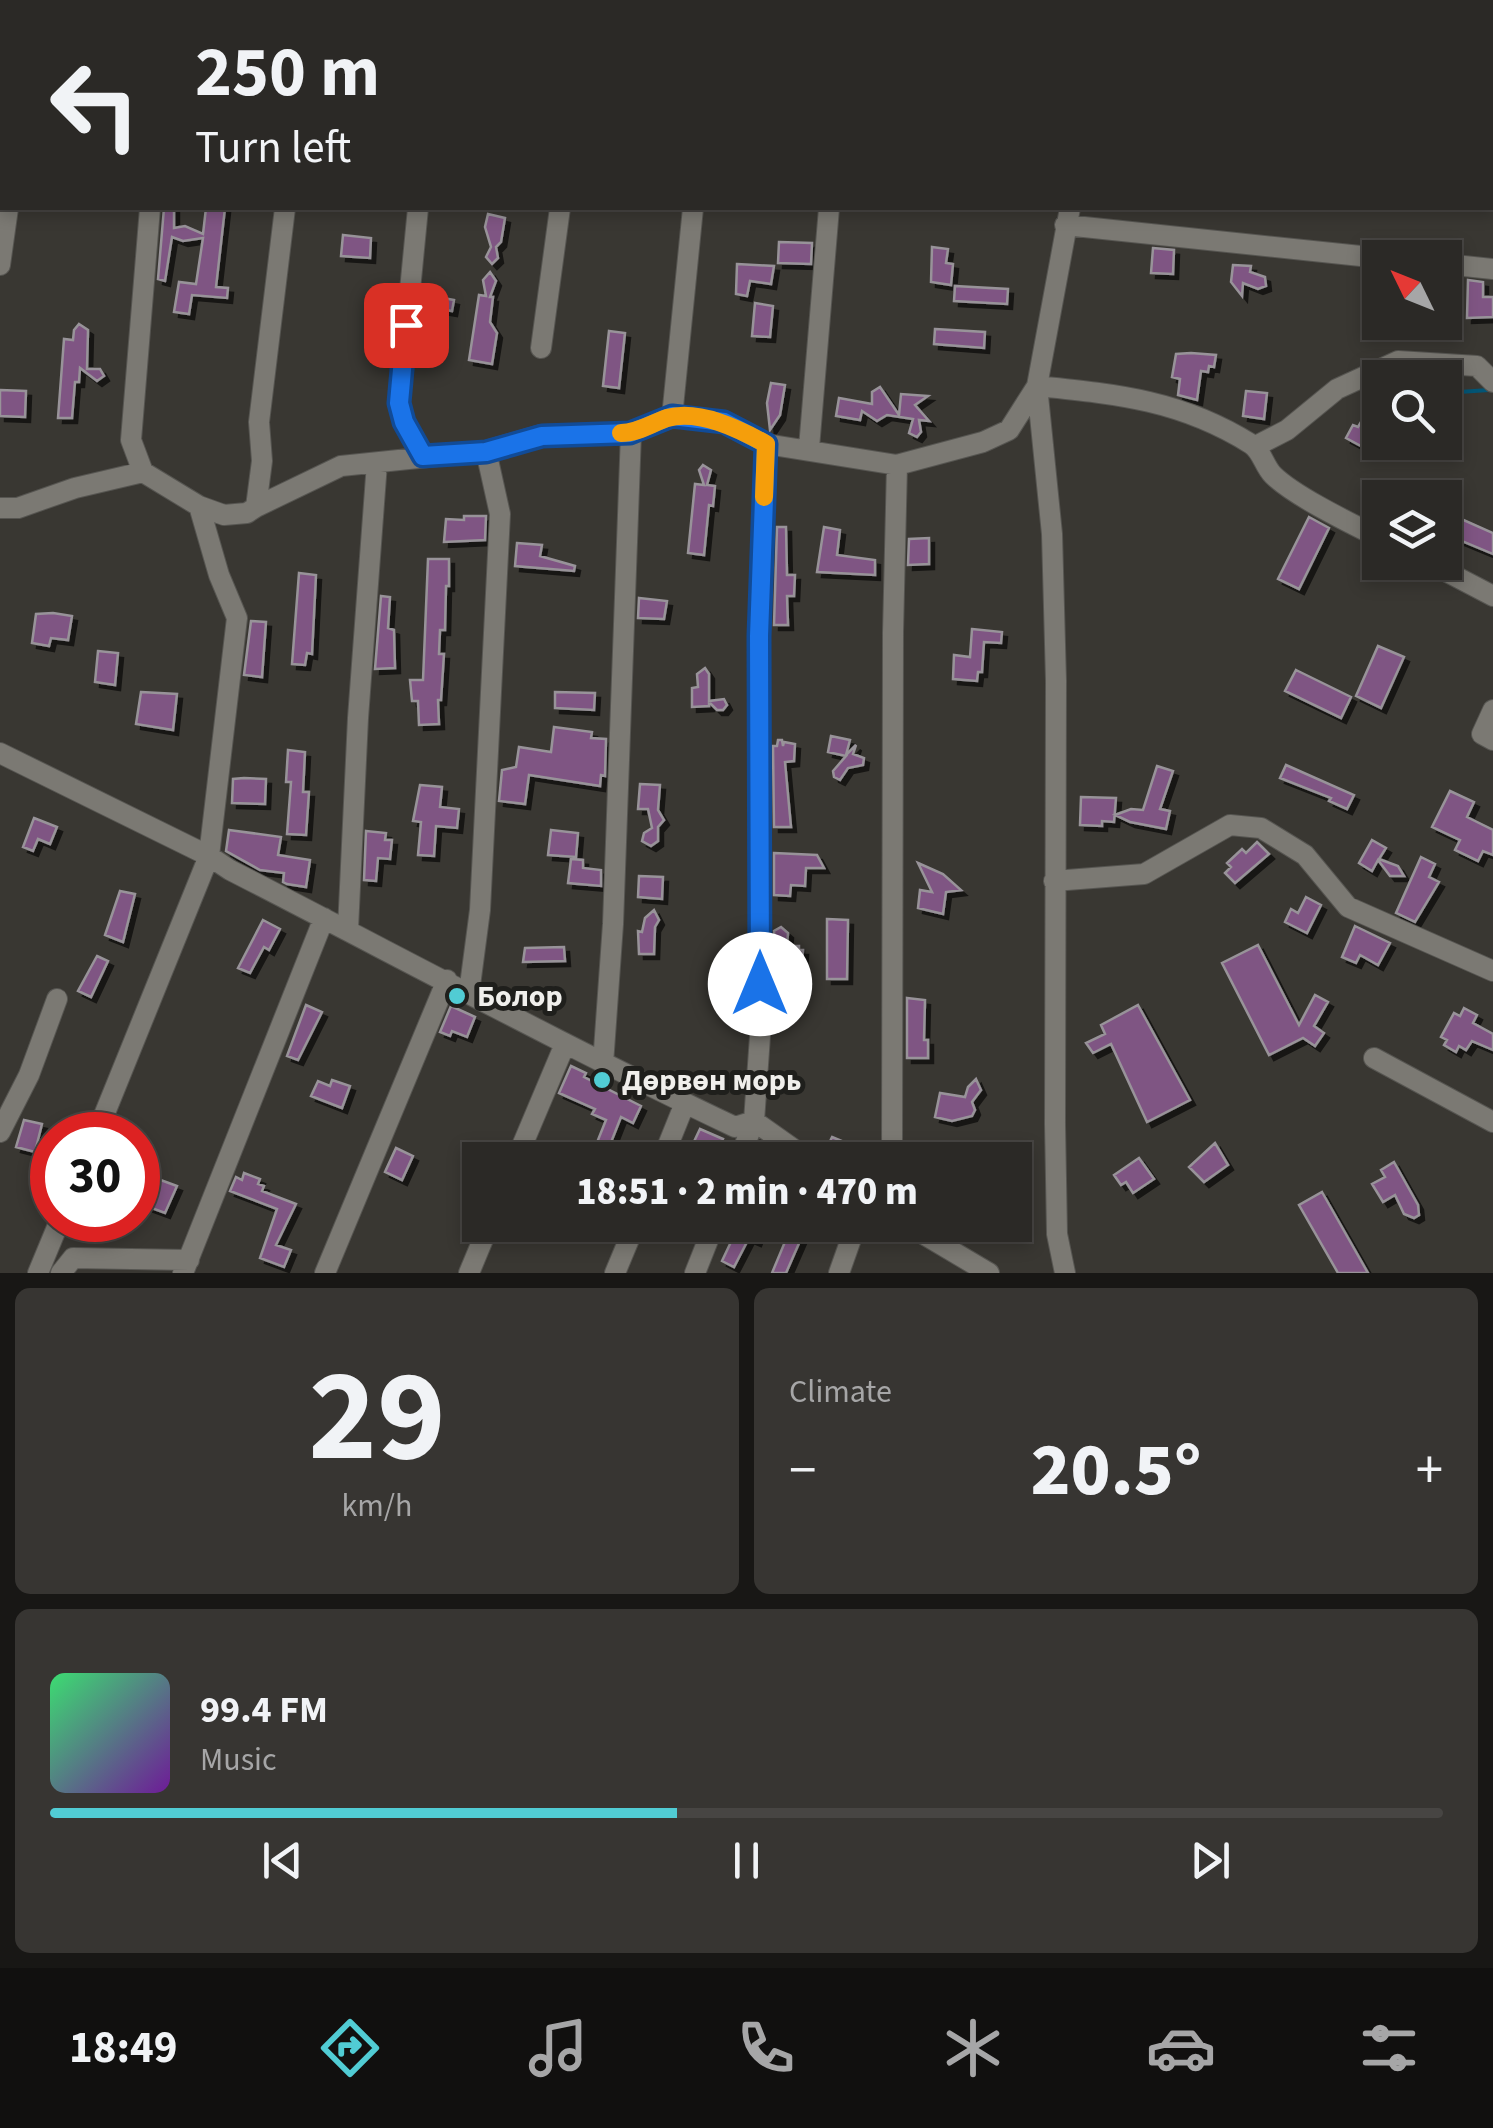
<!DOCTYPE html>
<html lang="en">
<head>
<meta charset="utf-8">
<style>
  :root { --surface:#2b2926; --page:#373532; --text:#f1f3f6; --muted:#a6a6a7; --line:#474543; --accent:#51ccd4 }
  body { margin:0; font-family:"Source Sans 3",sans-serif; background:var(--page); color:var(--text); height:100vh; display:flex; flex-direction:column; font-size:38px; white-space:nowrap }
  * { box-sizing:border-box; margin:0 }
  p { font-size:32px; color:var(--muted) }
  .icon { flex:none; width:55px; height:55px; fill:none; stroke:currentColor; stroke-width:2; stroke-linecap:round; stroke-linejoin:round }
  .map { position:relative; height:1273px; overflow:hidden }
  .drawer { display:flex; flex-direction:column; gap:15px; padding:15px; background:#181715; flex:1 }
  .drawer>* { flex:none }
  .hud { position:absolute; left:0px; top:0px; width:1495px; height:210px; box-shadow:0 5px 15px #0003,0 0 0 2px var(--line); background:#2b2926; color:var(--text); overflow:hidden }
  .needle { width:65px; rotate:313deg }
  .tools { position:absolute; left:1362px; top:240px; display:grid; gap:20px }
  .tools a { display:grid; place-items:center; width:100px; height:100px; border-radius:0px; background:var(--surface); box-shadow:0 5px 15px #0003,0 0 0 2px var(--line); font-size:50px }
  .speed { position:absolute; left:30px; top:1112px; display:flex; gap:20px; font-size:50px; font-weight:700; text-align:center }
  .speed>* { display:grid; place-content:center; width:130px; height:130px; border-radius:50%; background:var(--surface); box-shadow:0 5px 15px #0003,0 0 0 2px var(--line); line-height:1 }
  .speed .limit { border:15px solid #d22; background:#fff; color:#111 }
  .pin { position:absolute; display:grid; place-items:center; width:85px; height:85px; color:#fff; margin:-42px; border-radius:20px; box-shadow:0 5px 15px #0006 }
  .me { position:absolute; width:110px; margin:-55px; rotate:0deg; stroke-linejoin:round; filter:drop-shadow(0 0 8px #0008) }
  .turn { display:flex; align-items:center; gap:35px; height:210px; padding:0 30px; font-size:45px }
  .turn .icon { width:130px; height:130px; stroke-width:2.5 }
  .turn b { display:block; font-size:70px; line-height:85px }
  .big { font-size:75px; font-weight:800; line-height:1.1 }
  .drawer .tile { flex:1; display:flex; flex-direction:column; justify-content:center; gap:15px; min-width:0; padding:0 35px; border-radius:15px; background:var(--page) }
  .drawer .dial { align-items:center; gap:0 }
  .dial b { font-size:130px; line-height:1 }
  .song { display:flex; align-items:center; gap:30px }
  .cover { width:120px; height:120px; border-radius:15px; background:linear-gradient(135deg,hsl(140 70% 55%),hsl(280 70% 35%)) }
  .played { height:10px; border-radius:5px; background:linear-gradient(90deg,var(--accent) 45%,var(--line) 45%) }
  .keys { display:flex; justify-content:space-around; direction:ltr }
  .heat { display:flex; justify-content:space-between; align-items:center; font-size:55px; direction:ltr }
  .drawer .tiles { flex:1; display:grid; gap:15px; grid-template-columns:1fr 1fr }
  .tile:last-child { grid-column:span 2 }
  .trip { position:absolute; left:462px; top:1142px; width:570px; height:100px; border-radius:0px; background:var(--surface); box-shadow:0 5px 15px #0003,0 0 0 2px var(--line); font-weight:800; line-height:100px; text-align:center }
  .menu { display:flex; height:160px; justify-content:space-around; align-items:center; background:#11100f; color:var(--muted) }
  .menu .icon { width:70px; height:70px }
  .menu .selected { color:var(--accent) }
  .menu b { font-size:45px; color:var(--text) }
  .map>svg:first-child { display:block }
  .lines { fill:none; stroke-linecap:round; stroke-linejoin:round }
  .stream { stroke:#035575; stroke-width:4 }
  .building { fill:#7f5583; stroke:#989399; stroke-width:2.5; filter:url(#shadow) }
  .minor-casing { stroke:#565551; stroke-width:22 }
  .minor { stroke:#7b7973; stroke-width:20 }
  .route-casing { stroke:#114b97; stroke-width:25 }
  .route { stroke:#1a73e8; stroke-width:18 }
  .slow { stroke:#f59e0b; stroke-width:18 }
  .poi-dot { fill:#51ccd4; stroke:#1f1f1c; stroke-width:4 }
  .labels { text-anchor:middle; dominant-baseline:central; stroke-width:10; stroke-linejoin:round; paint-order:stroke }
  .poi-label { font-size:30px; font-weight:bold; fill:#f0efec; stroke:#1f1f1c; text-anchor:start }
</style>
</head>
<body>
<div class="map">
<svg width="1493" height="1273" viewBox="0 0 1493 1273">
  <defs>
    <filter id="shadow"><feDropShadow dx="5" dy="5" stdDeviation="0" flood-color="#0009"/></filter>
  </defs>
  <rect width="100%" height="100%" fill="#393732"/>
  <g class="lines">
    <!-- stream -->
    <path class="stream" d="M1459,392L1489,390"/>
  </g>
  <!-- building -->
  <path class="building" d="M164,208H174V228L185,226L203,234L206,208H225L216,287L228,288L227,298L192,295L189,314L174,312L179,282L196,284L203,238L183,241L172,237L165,281L158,279Z
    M488,214L505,218L501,242L496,247L498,258L492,264L486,257L491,247L485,227Z
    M343,235L371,238L370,258L341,256Z
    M779,242L812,243L811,264L778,263Z
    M932,247L948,249L946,263L953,264L951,285L931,282Z
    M1153,248L1174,250L1173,274L1151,273Z
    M737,264L774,266L771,284L750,281L747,296L736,294Z
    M1233,265L1251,266L1250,272L1265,277L1266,286L1258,289L1243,283L1242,296L1231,282Z
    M490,272L496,281L490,297H493L490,322L497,333L492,364L469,360L479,295L486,296L483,280Z
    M1468,280L1483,282V297H1493V317L1467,318Z
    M955,286L1008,289L1007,304L954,301Z
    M424,288L439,289L438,297L454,300L452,311L434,308L432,327L420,326Z
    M755,303L773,306L770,337L752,336Z
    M79,324L88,330L87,369H100L104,376L97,381L80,368L79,382H75L72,418H58L64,339L73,340L74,330Z
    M935,329L985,332L984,348L934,344Z
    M609,331L625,333L619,388L603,386Z
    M1191,353L1216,355L1214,367L1209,366L1208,372L1201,371L1197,400L1178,395L1180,379L1172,377L1176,354Z
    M771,383L785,385L780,415L770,430L767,403Z
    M1380,384V413L1361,446L1346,438L1353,425L1358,427L1367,412L1373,388Z
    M880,387L899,415L901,394L928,396L915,405L929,421L919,420L921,432L917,437L909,433L913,419L887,415L877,421L862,411L860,420L836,416L839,398L872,404V392Z
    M0,390L26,391L25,417L0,416Z
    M1246,391L1267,393L1264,419L1243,416Z
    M703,465L711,470L707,485L715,486L713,506L709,505L704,555L688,553L695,484L704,485L699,470Z
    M1450,514L1493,533V554L1445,534Z
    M464,516H486L485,540L444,542L446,519L464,520Z
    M1309,517L1329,528L1299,589L1278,579Z
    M777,527H786L787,575H795L794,596H787L788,625H774Z
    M824,527L840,530L837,555L875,560V575L817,572Z
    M929,538V564L908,565L909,539Z
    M517,543L542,545L540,556L575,566L574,571L515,566Z
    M428,559H449V586H446L445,630H440L439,654H444L441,700H438L439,724L419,725L418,701H412L410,680H423Z
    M299,573L316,575L312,654L307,653L305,665L292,664Z
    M381,596L390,597L388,628L394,630L395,668L375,669Z
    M639,598L667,601L664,619L638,618Z
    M53,613L72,616L68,640L51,638L49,646L32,643L36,614Z
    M251,621L266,622L262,677L244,675Z
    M972,629L1002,632L1001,643L984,642L982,672H978L977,681L953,679L954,655L970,657Z
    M1378,646L1404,657L1381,708L1356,696Z
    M98,651L118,653L115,685L95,682Z
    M705,668L709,674V701L724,699L727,705L723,710H717L709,702V706L692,707V688L698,687L697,674Z
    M1296,670L1351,697L1341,718L1285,691Z
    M141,692L177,694L173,730L136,724Z
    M555,692L595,693L594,710L555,708Z
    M554,727L592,732L591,738L606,739L605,776L601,775L600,786L529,775L525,804L499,801L502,770L516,767L519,747L551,752Z
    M831,736L850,740L846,755L856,745L853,754L864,758L863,765L848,768L840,780L834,777L833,771L846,756L828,752Z
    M778,740H782L783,746L784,742L795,744L794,761L785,762L791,827H774L773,746H777Z
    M288,750L305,752L303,792H309L306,835L287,834L291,782H286Z
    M1286,765L1354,795L1347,809L1329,801L1331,798L1280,778Z
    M1157,766L1173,771L1160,809L1170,811L1166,829L1130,822L1115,815L1131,809L1143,810Z
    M244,778L266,779L265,804L232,803L233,779Z
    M640,784L660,785L658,810L664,820L658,827V841L651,846L642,841L644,833L652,828L648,809H638Z
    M420,785L442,787L440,807L459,809L457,828L436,826L434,856L418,855L421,822L413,821Z
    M1450,791L1474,802L1467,817L1493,830V855L1483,851L1478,861L1455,850L1460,840L1432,827Z
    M1081,797L1116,798L1114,822L1102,821V826L1080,825Z
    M34,818L57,827L50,844L38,839L33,851L23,847Z
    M229,830L281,837L278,855L310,860L306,887L287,884L283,882L284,873L260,870L226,851Z
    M551,830L578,833L576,857L548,855Z
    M366,831L386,833L385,840H392L390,859L378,858L376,881L364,880Z
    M1372,840L1386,848L1379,859L1398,866L1404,876H1390L1378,860L1372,871L1359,863Z
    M1257,842L1269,854L1235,883L1225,873L1231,867L1227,863L1242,849L1246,853Z
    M774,853L817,855L824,868H806L805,886L791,885L790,896L774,895Z
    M1421,857L1435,864L1429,877L1439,882L1415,922L1396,913Z
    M571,859L583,860V868L601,870V886L568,883Z
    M918,863L943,874L961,890L946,892L943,914L918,908L920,890L932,892Z
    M639,876L663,877L662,899L638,897Z
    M120,891L135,894L123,942L105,935Z
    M1306,897L1321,905L1307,933L1285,922L1291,909L1298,913Z
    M654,910L659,920L655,927L654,954H639L638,931L642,932L645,918Z
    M827,919L848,920L847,979H827Z
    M263,920L280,929L269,950L264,947L250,973L238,968Z
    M1355,926L1390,943L1378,965L1360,955L1356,963L1342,957Z
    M781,927L788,933L787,946H799V950H803L802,965L777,964L774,931Z
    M1258,945L1299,1025L1315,995L1328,1002L1314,1026L1324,1033L1315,1046L1303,1038L1269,1055L1222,963Z
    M564,947L565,961L523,962L525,948Z
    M97,956L108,961L91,997L78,991Z
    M907,998L925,1000L924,1040H928V1058H907Z
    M306,1005L322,1012L298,1060L287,1056Z
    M1138,1005L1190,1100L1147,1122L1111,1044L1093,1053L1086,1043L1105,1034L1101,1025Z
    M451,1006L475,1017L467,1037L452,1031L450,1036L440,1032Z
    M1464,1008L1477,1015L1473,1023L1493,1034V1050L1472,1041L1466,1050L1459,1046L1456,1052L1444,1045L1447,1040L1441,1037L1454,1013L1460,1016Z
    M571,1066L586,1073L584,1077L641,1106L633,1123L621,1117L604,1160H590L606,1120L592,1114L595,1109L559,1093Z
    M976,1079L981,1090L972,1102L975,1110L972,1116L952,1121L935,1117L940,1093L965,1097L968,1087Z
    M332,1080L350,1086L342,1108L311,1096L318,1081L330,1086Z
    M24,1120L42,1124L35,1152L16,1147Z
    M700,1129L723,1139L713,1160L690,1150Z
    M832,1137L878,1156V1160H843L825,1152Z
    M1215,1143L1228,1165L1204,1182L1189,1167Z
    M396,1148L413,1156L402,1180L385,1172Z
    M1139,1158L1154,1179L1133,1193L1126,1182L1121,1185L1114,1175Z
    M1394,1162L1418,1205L1419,1215L1414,1218L1404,1214L1395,1195L1383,1202L1372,1184L1385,1177L1381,1170Z
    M244,1173L260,1179L258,1184L264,1186L262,1191L296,1204L276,1245L291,1250L284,1267L260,1258L277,1209L230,1191L236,1177L242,1180Z
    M147,1175L177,1186L165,1213L138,1203Z
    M1322,1192L1368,1273H1338L1299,1205Z
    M739,1225H762L756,1241L749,1238L734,1267L722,1261Z
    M792,1225H807L786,1273H772Z"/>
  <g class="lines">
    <defs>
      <path id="minor" d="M141,0L161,2
        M1166,0L1186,2
        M37,2L38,0
        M713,2V0
        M1127,2L1128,0
        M1492,41H1493
        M1492,155H1493
        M150,208L131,440L143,472L199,506L224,515L247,513L256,507L262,461L259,422L285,208
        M418,208L399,403L404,422L423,457
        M1065,225L1380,258
        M1445,264L1493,269
        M0,265L8,208
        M541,348L560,208
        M1037,386C1116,394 1181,400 1251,444C1262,451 1264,466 1273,475C1294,496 1352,524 1380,538
        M672,417L693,208
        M1256,446L1287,430L1337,389L1398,361L1477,366L1493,382
        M809,448L829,208
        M256,507L341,466L486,451L541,435L631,433L672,417L724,422L766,444L897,465L983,442L1009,430L1037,386
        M0,508H18L75,488L143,472
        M1428,562L1493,596
        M1493,710L1482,734L1493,740
        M0,753L209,856L230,870C398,956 564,1046 735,1127L754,1121L809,1160
        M1054,881L1144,874L1230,825L1261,828L1305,855L1348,907L1493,971
        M348,929L358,718L377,463
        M469,993L480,910L500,514L486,451
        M1374,1058L1493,1122
        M603,1064L613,924L631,433
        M0,1132L29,1075L57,999
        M96,1135L209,856L237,618L219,575L199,506
        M516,1160L565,1044
        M662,1160L685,1103
        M739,1160L754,1121L761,1022L759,636L766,444
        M892,1160L893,633L897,465
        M908,1225L989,1273
        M38,1273L60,1220
        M61,1273L73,1258L189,1260
        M183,1273L324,918
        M325,1273L447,980
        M469,1273L489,1225
        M615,1273L635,1225
        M695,1273L714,1225
        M839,1273L856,1225
        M1065,1273L1057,1234L1055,1124L1056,681L1052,534L1037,386L1070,208"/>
    </defs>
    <!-- minor casing -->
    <use href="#minor" class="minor-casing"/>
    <!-- minor -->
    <use href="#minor" class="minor"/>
  </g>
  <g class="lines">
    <defs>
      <path id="route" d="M406,325L399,403L404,422L423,456L486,452L542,436L630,433L672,416L724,422L766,444L759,636L760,984"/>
    </defs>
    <!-- route casing -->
    <use href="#route" class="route-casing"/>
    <!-- route -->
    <use href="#route" class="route"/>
    <!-- slow -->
    <path class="slow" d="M621,433C638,433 652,423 667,418C699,409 739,429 766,444L764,497"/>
  </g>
  <!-- markers -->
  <g class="poi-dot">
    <circle cx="457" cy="996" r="10"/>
    <circle cx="602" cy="1080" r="10"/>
  </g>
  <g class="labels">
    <!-- poi labels -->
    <g class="poi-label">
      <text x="477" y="996">Болор</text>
      <text x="622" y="1080">Дөрвөн морь</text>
    </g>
  </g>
</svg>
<div class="tools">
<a><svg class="needle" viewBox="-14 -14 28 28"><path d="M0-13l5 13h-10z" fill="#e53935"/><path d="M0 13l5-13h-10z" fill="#a6a6a7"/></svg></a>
<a><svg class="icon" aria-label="search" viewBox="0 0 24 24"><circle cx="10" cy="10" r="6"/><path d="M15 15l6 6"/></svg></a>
<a><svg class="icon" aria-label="layers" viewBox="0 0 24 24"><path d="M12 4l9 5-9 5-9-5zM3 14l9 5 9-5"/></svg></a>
</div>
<div class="speed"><div class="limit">30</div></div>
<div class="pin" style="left:406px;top:325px;background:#d93025"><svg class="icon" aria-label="arrive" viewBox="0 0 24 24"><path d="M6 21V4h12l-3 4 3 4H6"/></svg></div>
<svg class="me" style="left:760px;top:984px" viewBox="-20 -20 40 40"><circle r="19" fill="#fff"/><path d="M0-13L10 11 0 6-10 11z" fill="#1a73e8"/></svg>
<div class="trip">18:51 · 2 min · 470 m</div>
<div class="hud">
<div class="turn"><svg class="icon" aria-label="left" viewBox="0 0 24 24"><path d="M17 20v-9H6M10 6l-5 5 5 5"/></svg><div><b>250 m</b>Turn left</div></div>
</div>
</div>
<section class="drawer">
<div class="tiles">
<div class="tile dial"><b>29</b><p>km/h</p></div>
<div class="tile"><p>Climate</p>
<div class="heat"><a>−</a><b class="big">20.5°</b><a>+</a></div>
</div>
<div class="tile">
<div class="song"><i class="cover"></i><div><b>99.4 FM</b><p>Music</p></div></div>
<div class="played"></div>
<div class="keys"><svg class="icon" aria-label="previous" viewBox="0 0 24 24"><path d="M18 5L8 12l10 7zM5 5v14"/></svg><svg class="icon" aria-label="pause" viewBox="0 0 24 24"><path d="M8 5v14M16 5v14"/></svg><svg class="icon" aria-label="next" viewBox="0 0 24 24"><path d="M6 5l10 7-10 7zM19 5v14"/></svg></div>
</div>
</div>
</section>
<nav class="menu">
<b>18:49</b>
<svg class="icon selected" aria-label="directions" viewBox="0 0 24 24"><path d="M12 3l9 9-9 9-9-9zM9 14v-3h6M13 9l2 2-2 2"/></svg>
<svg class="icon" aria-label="music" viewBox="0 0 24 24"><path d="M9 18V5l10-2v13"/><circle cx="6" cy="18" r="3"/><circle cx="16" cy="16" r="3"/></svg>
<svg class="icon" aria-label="phone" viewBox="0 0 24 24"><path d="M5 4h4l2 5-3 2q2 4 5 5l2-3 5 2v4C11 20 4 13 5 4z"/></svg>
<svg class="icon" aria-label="climate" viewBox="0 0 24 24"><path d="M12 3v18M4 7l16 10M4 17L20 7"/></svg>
<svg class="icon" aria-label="car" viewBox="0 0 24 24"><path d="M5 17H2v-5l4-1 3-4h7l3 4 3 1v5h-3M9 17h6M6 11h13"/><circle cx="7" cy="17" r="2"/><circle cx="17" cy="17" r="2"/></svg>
<svg class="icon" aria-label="filters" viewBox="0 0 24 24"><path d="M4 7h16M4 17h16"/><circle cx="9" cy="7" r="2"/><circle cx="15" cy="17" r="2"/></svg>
</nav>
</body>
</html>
